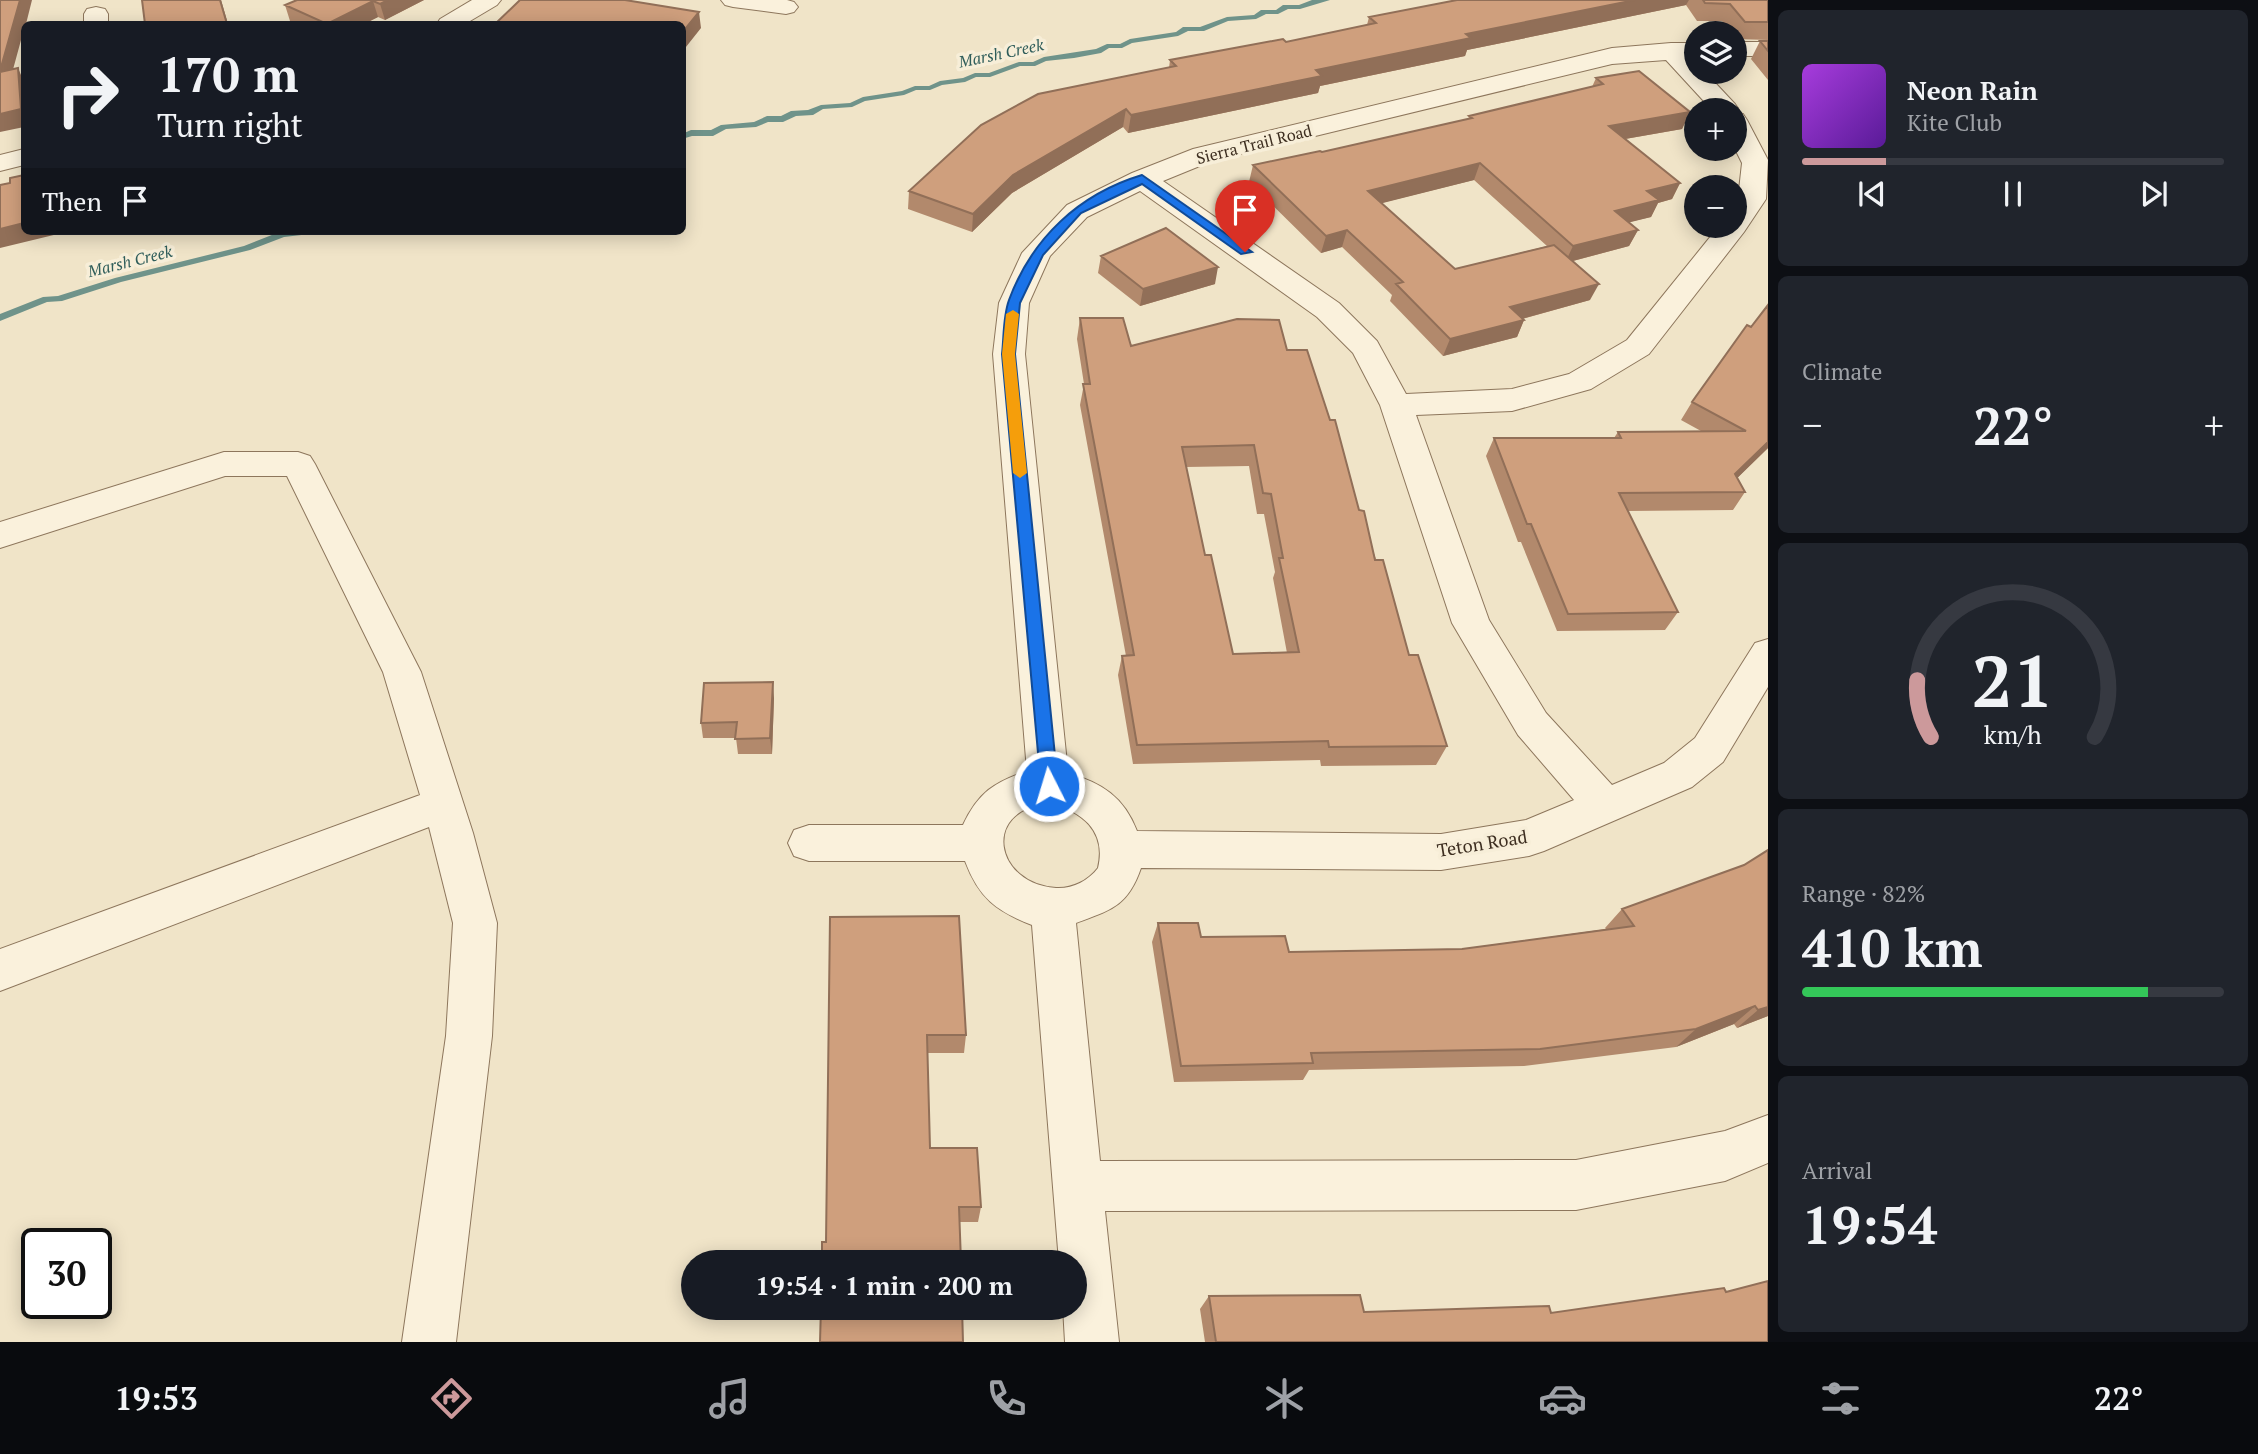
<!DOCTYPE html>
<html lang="en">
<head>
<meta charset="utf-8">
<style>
  :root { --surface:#171b24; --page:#20242c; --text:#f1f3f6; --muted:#9ea1a6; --line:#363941; --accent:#cc999b }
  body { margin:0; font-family:"PT Serif",serif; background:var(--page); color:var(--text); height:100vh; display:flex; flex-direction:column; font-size:26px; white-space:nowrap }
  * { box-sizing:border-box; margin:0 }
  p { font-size:23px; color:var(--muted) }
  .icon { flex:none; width:38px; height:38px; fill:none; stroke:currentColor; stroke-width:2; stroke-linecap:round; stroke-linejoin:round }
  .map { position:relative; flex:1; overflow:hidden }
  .details { display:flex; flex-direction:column; gap:10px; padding:10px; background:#0d0f14; width:490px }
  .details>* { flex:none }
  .hud { position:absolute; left:21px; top:21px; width:665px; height:214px; border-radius:10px; box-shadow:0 4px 18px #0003; background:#171b24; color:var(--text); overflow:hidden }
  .controls { position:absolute; left:1684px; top:21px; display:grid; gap:14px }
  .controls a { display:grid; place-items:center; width:63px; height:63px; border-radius:50%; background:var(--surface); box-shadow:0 4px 18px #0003; font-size:35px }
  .speed { position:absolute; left:21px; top:1228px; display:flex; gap:14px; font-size:35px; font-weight:700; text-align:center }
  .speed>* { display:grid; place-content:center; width:91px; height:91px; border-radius:50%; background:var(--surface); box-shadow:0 4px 18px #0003; line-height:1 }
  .speed .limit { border:4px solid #111; border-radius:10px; background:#fff; color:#111 }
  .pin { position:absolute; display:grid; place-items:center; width:60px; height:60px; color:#fff; margin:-72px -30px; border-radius:50% 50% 50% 0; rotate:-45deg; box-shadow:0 0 7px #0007 }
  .pin .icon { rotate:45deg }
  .me { position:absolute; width:77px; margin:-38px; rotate:355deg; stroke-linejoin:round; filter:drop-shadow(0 0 5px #0008) }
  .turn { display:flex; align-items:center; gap:24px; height:147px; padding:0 21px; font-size:32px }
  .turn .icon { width:91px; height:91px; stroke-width:2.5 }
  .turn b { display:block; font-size:49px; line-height:60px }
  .then { display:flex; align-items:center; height:66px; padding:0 21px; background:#0003; gap:14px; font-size:26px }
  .big { font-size:52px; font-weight:700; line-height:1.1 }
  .details .tile { flex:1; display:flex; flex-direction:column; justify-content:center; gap:10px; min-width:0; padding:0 24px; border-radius:10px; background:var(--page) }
  .details .dial { align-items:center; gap:0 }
  .dial svg { height:182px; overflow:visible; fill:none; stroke:var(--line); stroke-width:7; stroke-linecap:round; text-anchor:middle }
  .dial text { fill:var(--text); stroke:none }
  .song { display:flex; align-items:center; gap:21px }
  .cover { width:84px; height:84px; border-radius:10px; background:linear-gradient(135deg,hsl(280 70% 55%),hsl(270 70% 35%)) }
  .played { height:7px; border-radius:4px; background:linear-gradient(90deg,var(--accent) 20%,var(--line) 20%) }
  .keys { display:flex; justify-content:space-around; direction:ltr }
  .heat { display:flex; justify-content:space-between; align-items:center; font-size:38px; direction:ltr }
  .charge { height:10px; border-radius:5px; background:linear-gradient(90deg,#34c759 82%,var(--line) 0) }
  .trip { position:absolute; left:681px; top:1250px; width:406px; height:70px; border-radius:35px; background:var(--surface); box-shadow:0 4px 18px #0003; font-weight:700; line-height:70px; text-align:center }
  .tab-bar { display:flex; height:112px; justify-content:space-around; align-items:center; background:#090b0e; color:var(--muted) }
  .tab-bar .icon { width:49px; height:49px }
  .tab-bar .selected { color:var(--accent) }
  .tab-bar b { font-size:32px; color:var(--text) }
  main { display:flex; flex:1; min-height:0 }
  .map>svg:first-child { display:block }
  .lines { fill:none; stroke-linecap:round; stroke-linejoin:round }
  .stream { fill:#6f938a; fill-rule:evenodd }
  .minor-casing { stroke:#8d765c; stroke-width:2 }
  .minor { fill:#faf1dc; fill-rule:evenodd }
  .wall { fill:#b2896c; fill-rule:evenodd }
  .shaded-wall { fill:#916f58 }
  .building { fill:#cf9f7d; stroke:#916f58; stroke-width:2; fill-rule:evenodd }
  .route { fill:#1a73e8; stroke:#114b97; stroke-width:2 }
  .slow { fill:#f59e0b }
  .labels { text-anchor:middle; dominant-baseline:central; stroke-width:7; stroke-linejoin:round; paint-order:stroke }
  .far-water-label { font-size:16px; font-style:italic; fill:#2f5d5a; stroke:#f7eed8 }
  .far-street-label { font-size:16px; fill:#3d2e20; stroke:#f7eed8 }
  .street-label { font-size:18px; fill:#3d2e20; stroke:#f7eed8 }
</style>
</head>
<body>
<main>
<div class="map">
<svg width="1768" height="1342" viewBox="0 0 1768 1342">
  <rect width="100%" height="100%" fill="#f0e4c8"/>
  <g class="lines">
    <!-- stream -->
    <path class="stream" d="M1312,0H1330L1300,9H1288L1278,14H1266L1256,19L1228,21L1204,31H1188L1178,36L1132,43L1122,48H1109L1101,53L1074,58L1046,61L1035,66H1020L990,77H976L965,82L942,85L930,90H916L904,95L865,101L852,107L823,109L813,115L796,116L783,122H768L756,127L726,129L713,136H692L682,139V134L691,130H711L721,125L754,122L767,116H781L791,111L808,110L821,105L850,103L863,97L902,91L915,86H929L940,81L963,78L975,73H989L1019,62H1033L1044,57L1096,49L1107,44H1120L1130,39L1176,32L1183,27H1200L1227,17L1254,15L1261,10H1276L1283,5H1299Z
      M282,231H315L310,234L284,237L250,250L121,282L62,301L47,302L0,321V314L43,297L58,296L115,278L244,246Z"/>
    <defs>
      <path id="minor" d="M472,0H501L497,5L465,24H437L440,19Z
        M721,0H787L794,2L798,7L794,12L786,14L733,7L725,5Z
        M96,7L105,9L108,14V24H84V14L87,9Z
        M1734,42H1768V56H1734Z
        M1671,43H1696V57L1692,58L1696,62V72H1705L1735,104L1739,110L1737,113L1743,114L1747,120L1768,160L1766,199L1744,232L1649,354L1591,389L1512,411L1416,415L1489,620L1546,713L1612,785L1664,763L1695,738L1755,643L1768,639V687L1723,762L1692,787L1544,851L1529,856L1441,870L1141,868C1128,906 1111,910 1076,923L1100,1161L1576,1160L1725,1131L1768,1115V1163L1725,1181L1576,1210L1105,1211L1119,1342H1065L1063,1307H1074V1262H1059L1032,925C996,911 979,898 965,861H809L794,856L788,843L794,830L809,825H963C978,793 994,782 1027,771L993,354L999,303L1022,253L1067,205L1132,173L1193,149L1612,48ZM1666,60L1712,110H1734V147L1742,163L1738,199L1734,204V226H1719L1627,340L1569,374L1512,389L1406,394L1377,341L1339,303L1163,181L1212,161L1612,64ZM1140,191L1317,317L1353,353L1380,405L1452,623L1518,735L1574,800L1526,820L1441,834L1137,831C1124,797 1102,783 1068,773L1025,354L1029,303L1050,256L1087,217ZM1049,803C1082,811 1107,831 1098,868C1088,881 1072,889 1056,888C995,884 980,810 1049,803Z
        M24,149V165L0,171V155Z
        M224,452H298L310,456L315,464L421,672L473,833L497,923L492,1036L456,1342H402L446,1036L453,923L429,827L0,991V949L420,795L383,672L287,476H225L0,548V522Z"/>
    </defs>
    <!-- minor casing -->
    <use href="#minor" class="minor-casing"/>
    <!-- minor -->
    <use href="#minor" class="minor"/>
  </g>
  <!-- wall -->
  <path class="wall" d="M297,0H424L385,20L378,17L364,24H297L290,21L285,5Z
    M1457,0H1768V40L1736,39L1734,37V33H1731L1722,21H1697L1686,5L1467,50L1465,56L1320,86L1318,93L1128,133L1123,127L1012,193L972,232L908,209L909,191L1169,68L1170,60L1286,42L1367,25L1369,17Z
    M1760,41H1768V80L1751,59Z
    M1596,78L1690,112L1682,129L1625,139L1680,183L1672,199L1658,203L1651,217L1629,222L1638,230L1629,246L1573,261L1590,300L1522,319L1524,320L1517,337L1443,356L1390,301L1392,295L1342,247L1321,253L1249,182L1253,165L1322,152L1468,119L1469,116L1592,87ZM1474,180L1547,246L1455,269L1381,203Z
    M1101,256L1215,284L1140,306L1098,273Z
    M1768,305V448L1737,478L1745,492L1733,510L1628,511L1678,612L1665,630L1557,631L1521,542H1518L1486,456L1494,438H1614L1618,432L1701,431L1681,420L1692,402Z
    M1080,318L1131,346L1287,350L1359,510L1409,655L1447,746L1436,765L1321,766L1320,760L1133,764L1118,675L1122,656H1126L1080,405L1084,384L1077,339ZM1249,466L1257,514H1264L1275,572L1273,578L1287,653L1233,654L1205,555L1186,467Z
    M774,698L772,754H738L736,738H703L701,723Z
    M1768,850V1016L1737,1028L1734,1024L1676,1047L1524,1066L1309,1070L1303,1080L1174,1082L1152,942L1158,923L1201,937L1289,952L1462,949L1606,929L1605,928L1622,909L1744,865Z
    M830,917L966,1035L964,1053H927L930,1148L981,1207L978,1222H960Z
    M1726,1292L1768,1342H1205L1200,1309L1209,1296L1364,1312L1551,1313Z"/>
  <!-- shaded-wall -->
  <path class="shaded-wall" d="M20,0H32L26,24H24V29L8,88L0,72Z
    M220,0H221L228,24H227Z
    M388,0H424L385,20L380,4Z
    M1635,0H1689L1686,5L1467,50L1465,56L1320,86L1318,93L1128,133L1131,115L1466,34Z
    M373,1L378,17L364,24H327Z
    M699,12L701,28L682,52V33Z
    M18,68L24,82V127L0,132V114Z
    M1126,109L1123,127L1012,193L972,232L973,214L1013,175Z
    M1690,112L1682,129L1602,143L1609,126Z
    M1480,163L1474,180L1363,208L1368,191Z
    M1680,183L1672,199L1658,203L1651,217L1607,228L1615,211L1647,191Z
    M24,223V231H62V233L0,248V229Z
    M1347,230L1342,247L1321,253L1326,236Z
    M1638,230L1629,246L1565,263L1573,246Z
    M1218,267L1215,284L1140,306L1143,289Z
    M1599,284L1590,300L1503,324L1510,307Z
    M1524,320L1517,337L1443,356L1450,339Z
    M1768,442V448L1723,492L1735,474Z
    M773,682L774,698L772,754L770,738Z
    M1755,1006L1734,1024L1676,1047L1696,1029Z
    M1768,1007V1016L1737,1028L1758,1010Z"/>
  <!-- building -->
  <path class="building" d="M0,0H20L0,71Z
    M142,0H220L227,24H145Z
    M297,0H388L380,4L373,1L327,24L285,5Z
    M520,0H625L699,12L682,33V24H495Z
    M1457,0H1635L1466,34L1471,38L1316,70L1322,76L1131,115L1126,109L1013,175L973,214L909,191L981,125L1038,94L1176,66L1170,60L1283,39L1286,42L1376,23L1369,17Z
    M1703,0H1768V22H1745L1730,4L1705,3Z
    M1760,41H1768V51Z
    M18,68L21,109L0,114V72Z
    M1639,71L1690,112L1609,126L1680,183L1647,191L1659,200L1615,211L1638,230L1573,246L1480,163L1368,191L1455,269L1554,245L1599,284L1510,307L1524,320L1450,339L1396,284L1403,282L1347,230L1326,236L1253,165L1320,151L1322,152L1472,118L1469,116L1603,84L1596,78Z
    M24,175V223L0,229V185L10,183V178Z
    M1166,228L1218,267L1143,289L1101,256Z
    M1768,305V442L1735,474L1745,492L1619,493L1678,612L1568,614L1531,524H1527L1494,438H1621L1618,432L1746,431L1692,402L1747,325L1751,327Z
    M1080,318H1123L1131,346L1237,319L1279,320L1287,350H1307L1330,420H1335L1359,510L1364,511L1375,560H1383L1409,655H1418L1447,746L1329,747L1328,741L1137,745L1122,656L1134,655L1083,384H1090ZM1254,445L1263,493L1271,494L1283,558H1279L1299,652L1233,654L1211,555H1205L1182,447Z
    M773,682L770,738L735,739L737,722L701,723L704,683Z
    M1768,850V1007L1758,1010L1755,1006L1696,1029L1540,1049L1311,1053L1313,1063L1181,1066L1158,923H1198L1201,937L1285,936L1289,952L1462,949L1634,926L1622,909L1744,865Z
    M959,916L966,1035H927L930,1148H977L981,1207H959L961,1262H822V1242H826L830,917Z
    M1768,1281V1342H1216L1209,1296L1360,1295L1364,1312L1549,1306L1551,1313L1724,1288L1726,1292Z
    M821,1307H962L963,1342H820Z"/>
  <!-- route -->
  <path class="route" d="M1142,175L1252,252L1241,254L1142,184L1081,213L1043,255L1020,303L1015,354L1058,786L1055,791H1043L1041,786L1002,354C1004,337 1003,316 1009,300C1032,238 1079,194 1142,175Z"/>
  <!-- slow -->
  <path class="slow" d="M1013,310L1019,314L1015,354L1027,473L1020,478L1013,473L1002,354L1006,314Z"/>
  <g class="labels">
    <!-- far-water labels -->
    <g class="far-water-label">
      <text transform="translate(1001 53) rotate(-12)">Marsh Creek</text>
      <text transform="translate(130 261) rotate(-14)">Marsh Creek</text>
    </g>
    <!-- far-street labels -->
    <g class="far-street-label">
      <text transform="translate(1254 144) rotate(-14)">Sierra Trail Road</text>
    </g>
    <!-- street labels -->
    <g class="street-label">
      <text transform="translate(1482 843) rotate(-9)">Teton Road</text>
    </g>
  </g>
</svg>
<div class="controls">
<a><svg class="icon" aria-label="layers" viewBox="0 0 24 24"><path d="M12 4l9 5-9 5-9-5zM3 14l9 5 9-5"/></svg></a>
<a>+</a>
<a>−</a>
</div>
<div class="speed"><div class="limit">30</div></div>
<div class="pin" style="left:1245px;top:252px;background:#d93025"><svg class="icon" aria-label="arrive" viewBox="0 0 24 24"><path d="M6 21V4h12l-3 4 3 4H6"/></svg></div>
<svg class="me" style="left:1049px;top:786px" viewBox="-20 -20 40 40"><circle r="17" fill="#1a73e8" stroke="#fff" stroke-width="3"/><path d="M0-11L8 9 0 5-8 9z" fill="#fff"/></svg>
<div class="trip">19:54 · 1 min · 200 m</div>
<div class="hud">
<div class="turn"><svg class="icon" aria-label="right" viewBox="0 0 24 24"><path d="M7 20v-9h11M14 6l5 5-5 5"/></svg><div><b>170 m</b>Turn right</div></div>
<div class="then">Then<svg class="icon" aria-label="arrive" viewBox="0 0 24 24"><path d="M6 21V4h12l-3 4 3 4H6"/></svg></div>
</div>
</div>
<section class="details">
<div class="tile">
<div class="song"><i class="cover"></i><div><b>Neon Rain</b><p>Kite Club</p></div></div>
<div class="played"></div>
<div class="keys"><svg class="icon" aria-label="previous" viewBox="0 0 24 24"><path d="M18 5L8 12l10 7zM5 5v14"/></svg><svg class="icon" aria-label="pause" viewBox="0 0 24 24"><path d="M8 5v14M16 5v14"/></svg><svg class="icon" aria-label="next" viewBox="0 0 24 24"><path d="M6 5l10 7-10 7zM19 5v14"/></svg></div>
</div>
<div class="tile"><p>Climate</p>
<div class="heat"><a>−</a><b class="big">22°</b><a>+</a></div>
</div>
<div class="tile dial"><svg viewBox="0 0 100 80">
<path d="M14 69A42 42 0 1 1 86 69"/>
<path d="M14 69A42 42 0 0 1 8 44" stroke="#cc999b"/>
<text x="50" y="56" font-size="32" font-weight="700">21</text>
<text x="50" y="72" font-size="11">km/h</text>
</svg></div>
<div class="tile"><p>Range · 82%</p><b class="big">410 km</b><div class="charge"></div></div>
<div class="tile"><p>Arrival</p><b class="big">19:54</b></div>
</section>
</main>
<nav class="tab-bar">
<b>19:53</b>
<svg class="icon selected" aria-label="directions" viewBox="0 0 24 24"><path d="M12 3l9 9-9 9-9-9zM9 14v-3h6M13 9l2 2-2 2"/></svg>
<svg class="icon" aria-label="music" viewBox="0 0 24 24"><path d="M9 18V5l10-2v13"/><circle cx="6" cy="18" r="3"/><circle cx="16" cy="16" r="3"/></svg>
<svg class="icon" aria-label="phone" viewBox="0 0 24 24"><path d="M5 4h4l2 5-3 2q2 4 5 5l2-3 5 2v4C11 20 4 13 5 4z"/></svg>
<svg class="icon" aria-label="climate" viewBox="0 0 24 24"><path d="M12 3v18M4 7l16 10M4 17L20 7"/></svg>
<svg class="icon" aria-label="car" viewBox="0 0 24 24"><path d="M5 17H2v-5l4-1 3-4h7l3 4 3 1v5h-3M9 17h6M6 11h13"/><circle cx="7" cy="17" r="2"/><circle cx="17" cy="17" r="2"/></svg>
<svg class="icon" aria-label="filters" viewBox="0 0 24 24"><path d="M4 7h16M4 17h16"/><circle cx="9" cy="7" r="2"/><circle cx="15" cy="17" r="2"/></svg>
<b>22°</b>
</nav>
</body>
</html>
